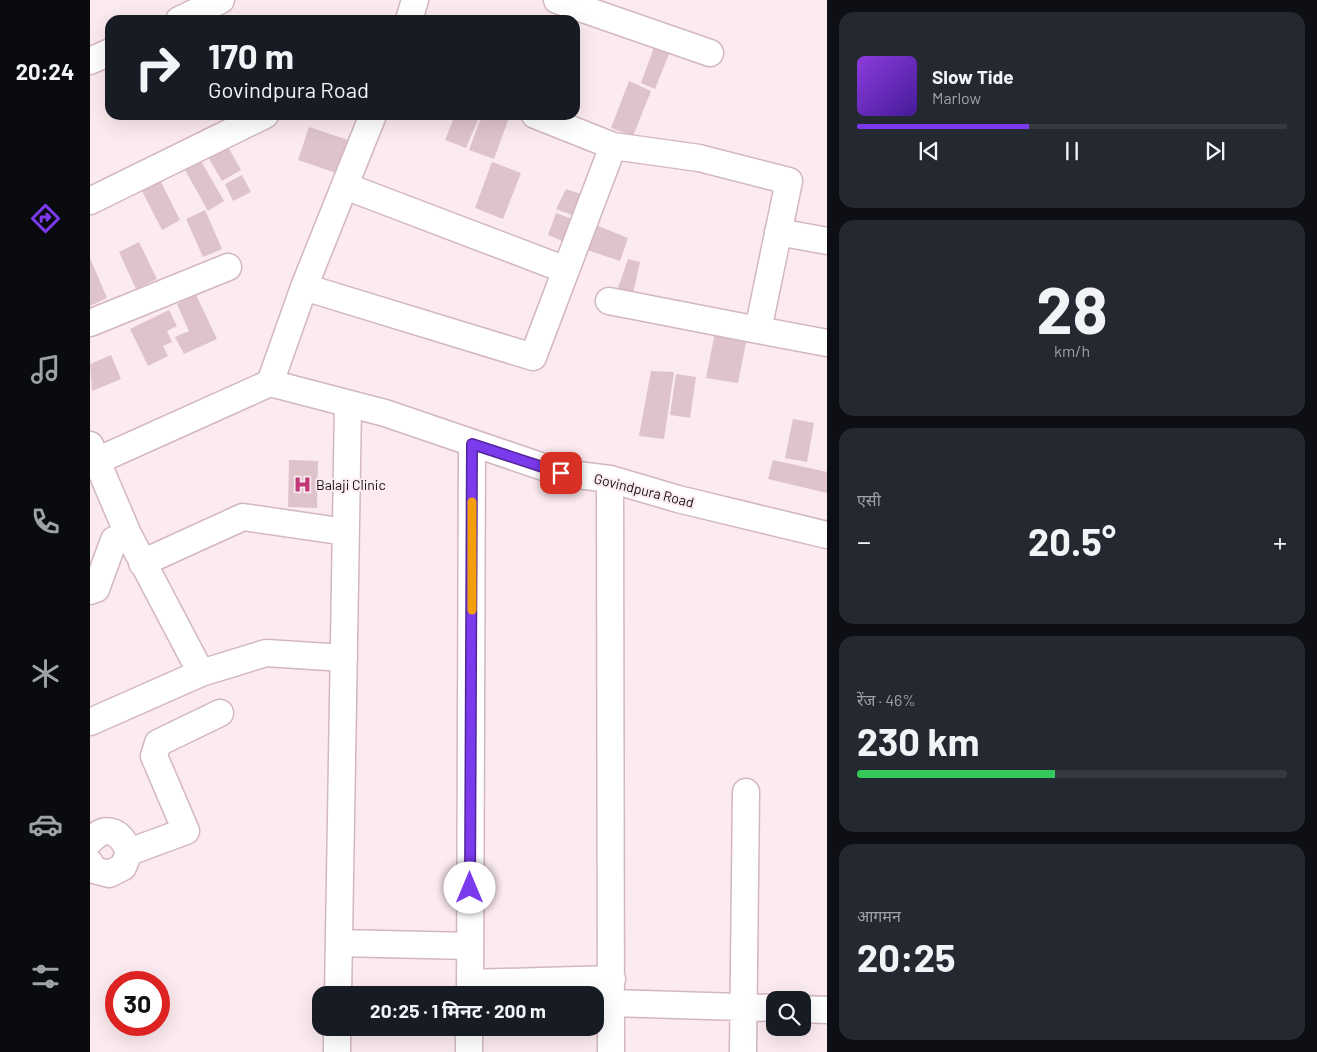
<!DOCTYPE html>
<html lang="hi">
<head>
<meta charset="utf-8">
<style>
  :root { --surface:#171b24; --page:#242831; --text:#f1f3f6; --muted:#9ea1a6; --line:#363941; --accent:#7c3aed }
  body { margin:0; font-family:Barlow,"Noto Sans Devanagari",sans-serif; background:var(--page); color:var(--text); height:100vh; display:flex; flex-direction:column; font-size:19px; white-space:nowrap }
  * { box-sizing:border-box; margin:0 }
  p { font-size:16px; color:var(--muted) }
  .icon { flex:none; width:28px; height:28px; fill:none; stroke:currentColor; stroke-width:2; stroke-linecap:round; stroke-linejoin:round }
  .map { position:relative; flex:1; overflow:hidden }
  .drawer { display:flex; flex-direction:column; gap:12px; padding:12px; background:#0d0f14; width:490px }
  .drawer>* { flex:none }
  .guide { position:absolute; left:15px; top:15px; width:475px; height:105px; border-radius:15px; box-shadow:0 5px 20px #0002; background:#171b24; color:var(--text); overflow:hidden }
  .buttons { position:absolute; left:676px; top:991px; display:grid; gap:10px }
  .buttons a { display:grid; place-items:center; width:45px; height:45px; border-radius:10px; background:var(--surface); box-shadow:0 5px 20px #0002; font-size:25px }
  .speed { position:absolute; left:15px; top:971px; display:flex; gap:10px; font-size:25px; font-weight:700; text-align:center }
  .speed>* { display:grid; place-content:center; width:65px; height:65px; border-radius:50%; background:var(--surface); box-shadow:0 5px 20px #0002; line-height:1 }
  .speed .limit { border:8px solid #d22; background:#fff; color:#111 }
  .pin { position:absolute; display:grid; place-items:center; width:42px; height:42px; color:#fff; margin:-21px; border-radius:10px; box-shadow:0 2px 8px #0006 }
  .me { position:absolute; width:55px; margin:-28px; rotate:0deg; stroke-linejoin:round; filter:drop-shadow(0 0 4px #0008) }
  .turn { display:flex; align-items:center; gap:18px; height:105px; padding:0 20px; font-size:22px }
  .turn .icon { width:65px; height:65px; stroke-width:2.5 }
  .turn b { display:block; font-size:35px; line-height:42px }
  .big { font-size:38px; font-weight:700; line-height:1.1 }
  .drawer .card { flex:1; display:flex; flex-direction:column; justify-content:center; gap:8px; min-width:0; padding:0 18px; border-radius:15px; background:var(--page) }
  .drawer .dial { align-items:center; gap:0 }
  .dial b { font-size:65px; line-height:1 }
  .song { display:flex; align-items:center; gap:15px }
  .cover { width:60px; height:60px; border-radius:8px; background:linear-gradient(135deg,hsl(270 70% 55%),hsl(260 70% 35%)) }
  .played { height:5px; border-radius:2px; background:linear-gradient(90deg,var(--accent) 40%,var(--line) 40%) }
  .keys { display:flex; justify-content:space-around; direction:ltr }
  .heat { display:flex; justify-content:space-between; align-items:center; font-size:28px; direction:ltr }
  .charge { height:8px; border-radius:4px; background:linear-gradient(90deg,#34c759 46%,var(--line) 0) }
  .trip { position:absolute; left:222px; top:986px; width:292px; height:50px; border-radius:15px; background:var(--surface); box-shadow:0 5px 20px #0002; font-weight:700; line-height:50px; text-align:center }
  main { display:flex; flex:1; min-height:0 }
  .tab-bar { display:flex; flex-direction:column; width:90px; justify-content:space-around; align-items:center; background:#090b0e; color:var(--muted) }
  .tab-bar .icon { width:35px; height:35px }
  .tab-bar .on { color:var(--accent) }
  .tab-bar b { font-size:22px; color:var(--text) }
  .map>svg:first-child { display:block }
  .building { fill:#dec3cb }
  .lines { fill:none; stroke-linecap:round; stroke-linejoin:round }
  .minor-casing { stroke:#d3b7c0; stroke-width:29 }
  .minor { stroke:#fff; stroke-width:26 }
  .route-casing { stroke:#51269a; stroke-width:12 }
  .route { stroke:#7c3aed; stroke-width:9 }
  .slow { stroke:#f59e0b; stroke-width:9 }
  .labels { text-anchor:middle; dominant-baseline:central; stroke-width:4; stroke-linejoin:round; paint-order:stroke }
  .poi-label { font-size:14px; fill:#191013; stroke:#fbeaef; text-anchor:start }
  .street-label { font-size:14px; fill:#191013; stroke:#fbeaef }
</style>
</head>
<body>
<main>
<nav class="tab-bar">
<b>20:24</b>
<svg class="icon on" aria-label="directions" viewBox="0 0 24 24"><path d="M12 3l9 9-9 9-9-9zM9 14v-3h6M13 9l2 2-2 2"/></svg>
<svg class="icon" aria-label="music" viewBox="0 0 24 24"><path d="M9 18V5l10-2v13"/><circle cx="6" cy="18" r="3"/><circle cx="16" cy="16" r="3"/></svg>
<svg class="icon" aria-label="phone" viewBox="0 0 24 24"><path d="M5 4h4l2 5-3 2q2 4 5 5l2-3 5 2v4C11 20 4 13 5 4z"/></svg>
<svg class="icon" aria-label="climate" viewBox="0 0 24 24"><path d="M12 3v18M4 7l16 10M4 17L20 7"/></svg>
<svg class="icon" aria-label="car" viewBox="0 0 24 24"><path d="M5 17H2v-5l4-1 3-4h7l3 4 3 1v5h-3M9 17h6M6 11h13"/><circle cx="7" cy="17" r="2"/><circle cx="17" cy="17" r="2"/></svg>
<svg class="icon" aria-label="filters" viewBox="0 0 24 24"><path d="M4 7h16M4 17h16"/><circle cx="9" cy="7" r="2"/><circle cx="15" cy="17" r="2"/></svg>
</nav>
<div class="map">
<svg width="737" height="1052" viewBox="0 0 737 1052">
  <rect width="100%" height="100%" fill="#fbeaef"/>
  <!-- building -->
  <path class="building" d="M567,39L583,44L565,89L551,83Z
    M539,81L561,91L543,136L521,128Z
    M365,115H390L376,148L355,140Z
    M392,115H420L404,159L379,150Z
    M219,127L261,141L249,174L208,160Z
    M137,145L151,170L132,181L118,157Z
    M111,161L134,201L118,211L95,170Z
    M402,162L431,173L413,219L385,208Z
    M152,175L161,192L143,201L135,184Z
    M70,180L90,220L72,230L51,189Z
    M476,189L500,197L492,219L466,209Z
    M115,210L132,249L113,257L96,219Z
    M466,213L490,222L482,245L458,235Z
    M506,225L538,238L530,261L497,250Z
    M49,242L67,279L46,289L29,252Z
    M0,258L17,298L0,306Z
    M538,259L550,262L543,294L527,291Z
    M106,295L127,339L94,354L85,337L99,331L87,304Z
    M79,310L87,326L77,331L82,342L73,346L78,356L58,366L40,329Z
    M626,327L658,333L648,383L616,378Z
    M21,355L31,379L2,391L0,364Z
    M561,371L584,372L574,439L549,436Z
    M586,374L606,377L600,418L580,415Z
    M703,419L724,423L717,462L695,458Z
    M199,460L228,461L227,508L198,507Z
    M683,460L737,472V493L678,479Z"/>
  <g class="lines">
    <defs>
      <path id="minor" d="M467,0L620,53
        M89,20L131,0
        M319,20L325,0
        M0,61L20,52
        M445,115L523,146L609,158L699,181L668,330L519,301
        M255,186L476,270
        M0,201L175,115
        M688,232L737,241
        M214,287L443,357L523,146
        M0,323L138,267
        M668,330L737,343
        M180,383L214,287L283,115
        M0,445L38,534
        M0,464L180,383L295,413L471,473L520,479L588,499L737,535
        M520,479L521,1052
        M52,563L153,517L256,532
        M0,591L6,589L24,540L38,534L111,673
        M0,722L111,673L176,653L254,658
        M0,841C17,823 31,832 39,852L33,867L19,874L4,870L0,863
        M39,852L96,831L64,756L68,743L130,713
        M249,943L380,946
        M380,983L522,979
        M248,995L258,405
        M380,995L382,444
        M522,1003L685,1008
        M712,1009L737,1010
        M247,1052V1028
        M379,1052V1028
        M653,1052L656,792"/>
    </defs>
    <!-- minor casing -->
    <use href="#minor" class="minor-casing"/>
    <!-- minor -->
    <use href="#minor" class="minor"/>
  </g>
  <g class="lines">
    <defs>
      <path id="route" d="M380,888L382,444L471,473"/>
    </defs>
    <!-- route casing -->
    <use href="#route" class="route-casing"/>
    <!-- route -->
    <use href="#route" class="route"/>
    <!-- slow -->
    <path class="slow" d="M382,610V502"/>
  </g>
  <!-- icons -->
  <defs>
    <symbol id="hospital-bare" viewBox="-9 -9 18 18"><path d="M-5-5h3v3.5h4V-5h3V5h-3V1.5h-4V5h-3Z" fill="#c03875" stroke="#fbeaef" stroke-width="2.5" paint-order="stroke"/></symbol>
  </defs>
  <g fill-rule="evenodd">
    <use href="#hospital-bare" x="200" y="472" width="25" height="25"/>
  </g>
  <g class="labels">
    <!-- poi labels -->
    <g class="poi-label">
      <text x="226" y="484">Balaji Clinic</text>
    </g>
    <!-- street labels -->
    <g class="street-label">
      <text transform="translate(554 490) rotate(14)">Govindpura Road</text>
    </g>
  </g>
</svg>
<div class="buttons">
<a><svg class="icon" aria-label="search" viewBox="0 0 24 24"><circle cx="10" cy="10" r="6"/><path d="M15 15l6 6"/></svg></a>
</div>
<div class="speed"><div class="limit">30</div></div>
<div class="pin" style="left:471px;top:473px;background:#d93025"><svg class="icon" aria-label="arrive" viewBox="0 0 24 24"><path d="M6 21V4h12l-3 4 3 4H6"/></svg></div>
<svg class="me" style="left:380px;top:888px" viewBox="-20 -20 40 40"><circle r="19" fill="#fff"/><path d="M0-13L10 11 0 6-10 11z" fill="#7c3aed"/></svg>
<div class="trip">20:25 · 1 मिनट · 200 m</div>
<div class="guide">
<div class="turn"><svg class="icon" aria-label="right" viewBox="0 0 24 24"><path d="M7 20v-9h11M14 6l5 5-5 5"/></svg><div><b>170 m</b>Govindpura Road</div></div>
</div>
</div>
<section class="drawer">
<div class="card">
<div class="song"><i class="cover"></i><div><b>Slow Tide</b><p>Marlow</p></div></div>
<div class="played"></div>
<div class="keys"><svg class="icon" aria-label="previous" viewBox="0 0 24 24"><path d="M18 5L8 12l10 7zM5 5v14"/></svg><svg class="icon" aria-label="pause" viewBox="0 0 24 24"><path d="M8 5v14M16 5v14"/></svg><svg class="icon" aria-label="next" viewBox="0 0 24 24"><path d="M6 5l10 7-10 7zM19 5v14"/></svg></div>
</div>
<div class="card dial"><b>28</b><p>km/h</p></div>
<div class="card"><p>एसी</p>
<div class="heat"><a>−</a><b class="big">20.5°</b><a>+</a></div>
</div>
<div class="card"><p>रेंज · 46%</p><b class="big">230 km</b><div class="charge"></div></div>
<div class="card"><p>आगमन</p><b class="big">20:25</b></div>
</section>
</main>
</body>
</html>
